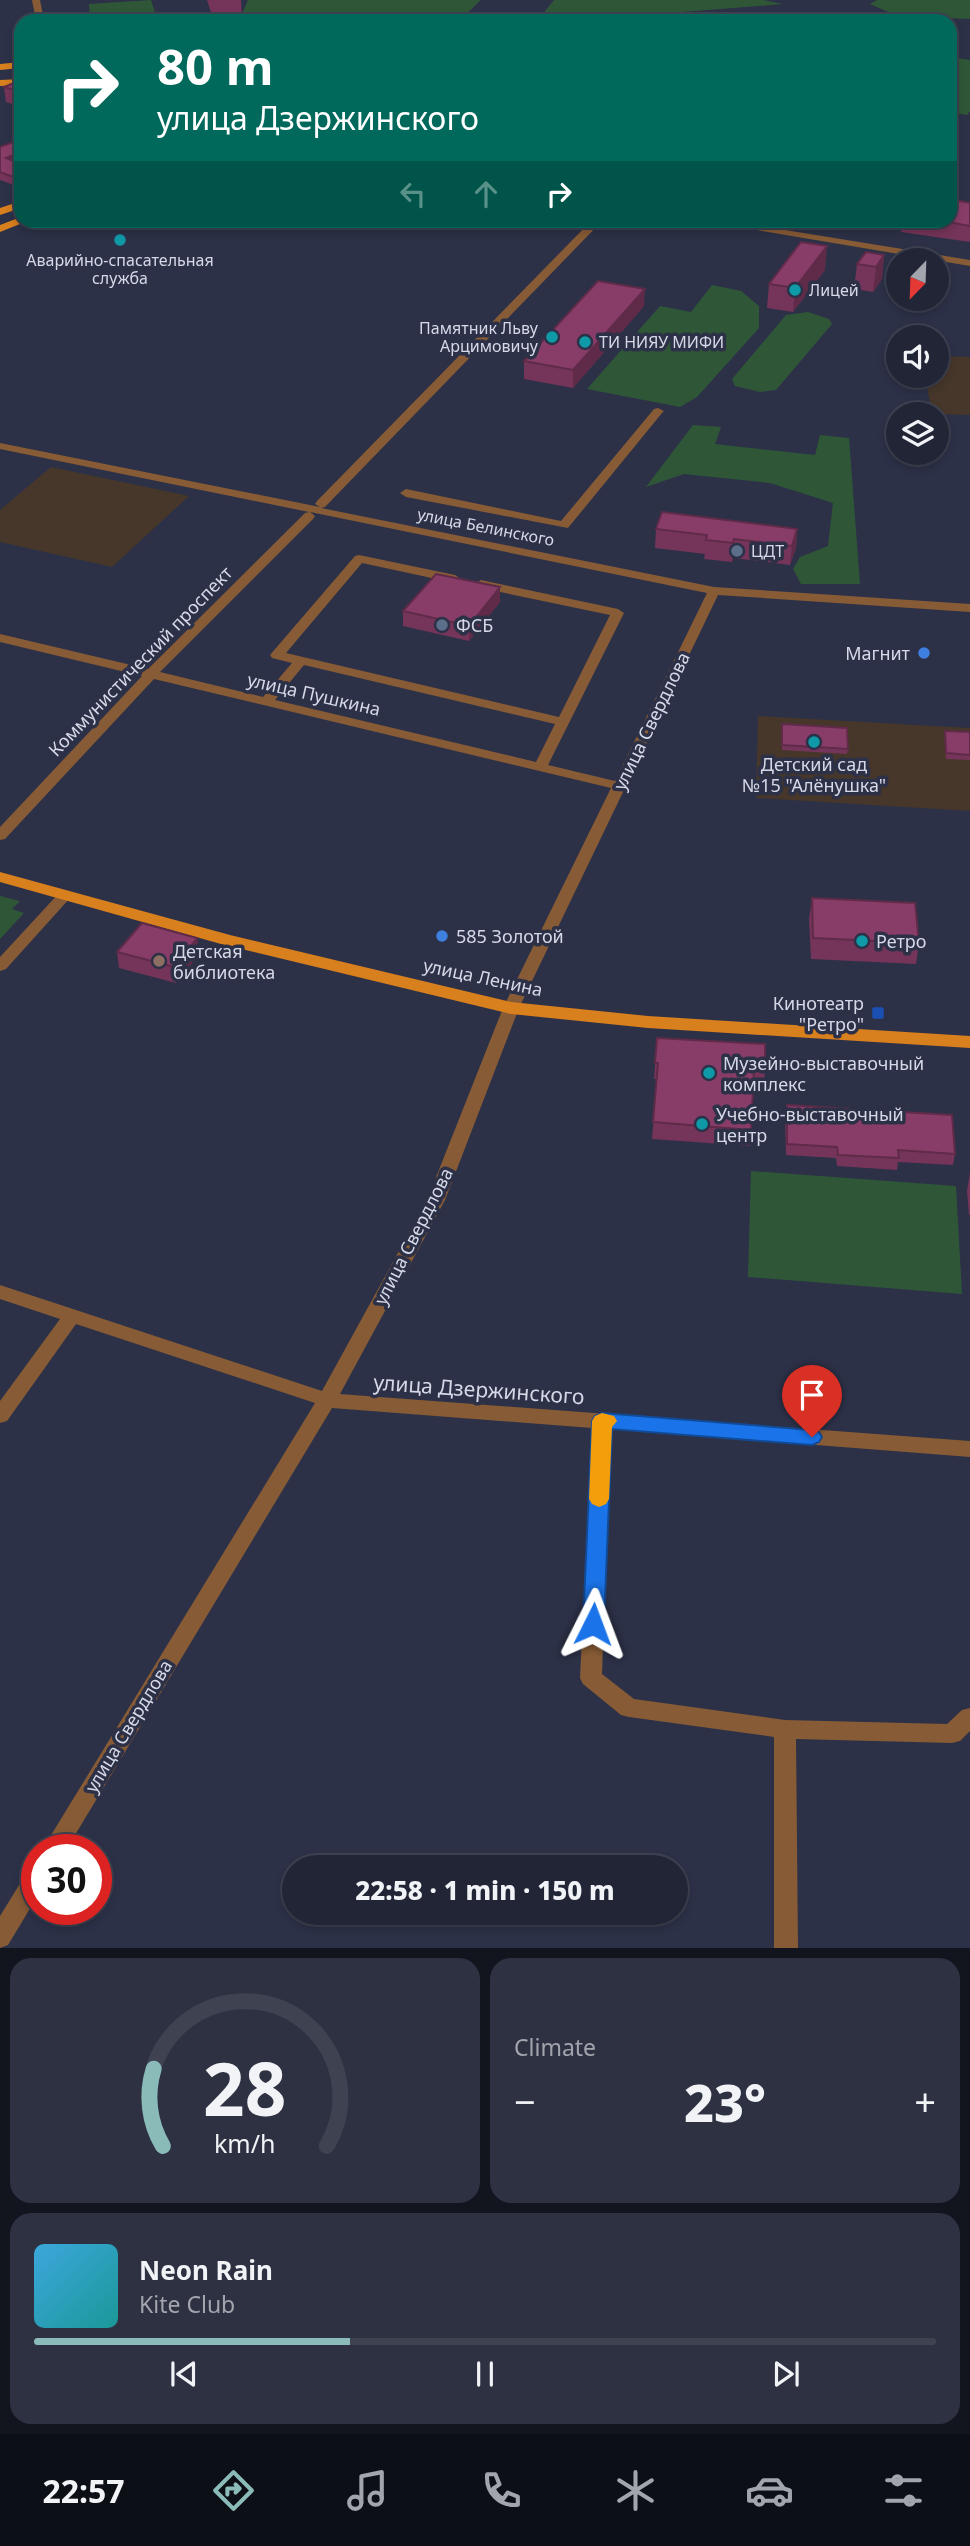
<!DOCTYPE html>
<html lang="en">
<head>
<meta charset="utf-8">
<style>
  :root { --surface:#212536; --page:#2d3142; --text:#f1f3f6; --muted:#a2a5ad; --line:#3e4251; --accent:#8bbbb9 }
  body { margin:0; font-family:"Noto Sans",sans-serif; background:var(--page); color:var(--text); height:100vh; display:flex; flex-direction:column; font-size:26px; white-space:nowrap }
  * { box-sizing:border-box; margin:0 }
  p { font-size:23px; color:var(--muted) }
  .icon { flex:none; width:38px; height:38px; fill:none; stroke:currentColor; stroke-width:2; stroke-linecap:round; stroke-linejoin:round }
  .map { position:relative; height:1948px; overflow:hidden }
  .panel { display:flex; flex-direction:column; gap:10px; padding:10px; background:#12141e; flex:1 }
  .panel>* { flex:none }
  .banner { position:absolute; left:14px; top:14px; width:943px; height:214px; border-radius:21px; box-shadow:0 4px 10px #0003,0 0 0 2px var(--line); background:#00695c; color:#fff; overflow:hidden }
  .needle { width:46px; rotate:203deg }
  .controls { position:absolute; left:886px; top:248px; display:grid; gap:14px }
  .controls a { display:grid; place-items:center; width:63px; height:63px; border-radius:50%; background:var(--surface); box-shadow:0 4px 10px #0003,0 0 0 2px var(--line); font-size:35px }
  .speed { position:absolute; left:21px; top:1834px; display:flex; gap:14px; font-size:35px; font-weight:700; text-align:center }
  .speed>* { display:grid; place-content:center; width:91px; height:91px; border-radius:50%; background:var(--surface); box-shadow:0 4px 10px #0003,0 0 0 2px var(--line); line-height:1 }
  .speed .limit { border:10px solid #d22; background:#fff; color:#111 }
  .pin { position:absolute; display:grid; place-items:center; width:60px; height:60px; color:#fff; margin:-72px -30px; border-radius:50% 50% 50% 0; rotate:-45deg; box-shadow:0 0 7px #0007 }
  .pin .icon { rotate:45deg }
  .me { position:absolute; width:77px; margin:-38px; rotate:3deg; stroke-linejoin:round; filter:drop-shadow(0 0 5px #0008) }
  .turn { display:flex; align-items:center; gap:24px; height:147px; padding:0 28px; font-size:32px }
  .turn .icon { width:91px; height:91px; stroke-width:2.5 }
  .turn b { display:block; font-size:49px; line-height:60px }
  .lanes { display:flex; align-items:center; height:66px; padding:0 28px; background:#0003; justify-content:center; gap:35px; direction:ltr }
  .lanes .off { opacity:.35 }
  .big { font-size:52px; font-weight:800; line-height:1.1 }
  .panel .card { flex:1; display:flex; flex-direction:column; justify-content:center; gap:10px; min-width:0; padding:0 24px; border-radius:21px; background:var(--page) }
  .panel .dial { align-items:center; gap:0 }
  .dial svg { height:182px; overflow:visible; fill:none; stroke:var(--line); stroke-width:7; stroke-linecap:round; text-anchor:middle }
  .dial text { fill:var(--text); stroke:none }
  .song { display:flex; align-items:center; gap:21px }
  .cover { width:84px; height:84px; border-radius:10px; background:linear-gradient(135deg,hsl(200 70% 55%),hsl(180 70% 35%)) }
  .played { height:7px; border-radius:4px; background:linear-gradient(90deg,var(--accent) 35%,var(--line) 35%) }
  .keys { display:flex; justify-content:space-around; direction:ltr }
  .heat { display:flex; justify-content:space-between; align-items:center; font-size:38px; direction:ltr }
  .panel .tiles { flex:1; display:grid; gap:10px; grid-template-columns:1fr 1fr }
  .card:last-child { grid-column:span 2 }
  .trip { position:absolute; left:282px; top:1855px; width:406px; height:70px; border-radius:35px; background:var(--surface); box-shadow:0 4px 10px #0003,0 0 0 2px var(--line); font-weight:800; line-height:70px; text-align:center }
  .tabs { display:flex; height:112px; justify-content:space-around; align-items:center; background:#0d0f16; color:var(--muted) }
  .tabs .icon { width:49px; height:49px }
  .tabs .current { color:var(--accent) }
  .tabs b { font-size:32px; color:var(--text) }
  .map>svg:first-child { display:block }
  .education { fill:#46372a }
  .green { fill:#2f5737 }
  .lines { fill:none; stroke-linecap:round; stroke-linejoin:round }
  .minor { fill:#875b35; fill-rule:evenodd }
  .major { fill:#d87f1e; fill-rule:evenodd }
  .wall { fill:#753459 }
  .shaded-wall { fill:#5f2b49 }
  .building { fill:#883d68; stroke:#5f2b49; stroke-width:2 }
  .route { fill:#1a73e8; stroke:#114b97; stroke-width:2 }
  .slow { fill:#f59e0b }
  .culture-dot { fill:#0f9aa8; stroke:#2c3148; stroke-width:2.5 }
  .service-dot { fill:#5c6f8a; stroke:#2c3148; stroke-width:2.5 }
  .shop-dot { fill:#3f7fe0; stroke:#2c3148; stroke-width:2.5 }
  .education-dot { fill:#8d6e63; stroke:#2c3148; stroke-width:2.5 }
  .transit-dot { fill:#1a4fb4; stroke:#2c3148; stroke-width:2.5 }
  .labels { text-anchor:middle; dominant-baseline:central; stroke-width:7; stroke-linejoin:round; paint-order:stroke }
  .far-poi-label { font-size:16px; fill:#d5d9e7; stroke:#2c3148; text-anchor:start }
  .far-street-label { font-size:16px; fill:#d5d9e7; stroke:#2c3148 }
  .poi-label { font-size:18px; fill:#d5d9e7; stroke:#2c3148; text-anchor:start }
  .street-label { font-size:18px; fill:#d5d9e7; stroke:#2c3148 }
  .near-street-label { font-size:21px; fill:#d5d9e7; stroke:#2c3148 }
</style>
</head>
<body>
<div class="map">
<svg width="970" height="1948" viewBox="0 0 970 1948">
  <rect width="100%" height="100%" fill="#2c3148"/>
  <!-- education -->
  <path class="education" d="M936,356L970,357V415L932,414L925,376H936Z
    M51,467L189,496L112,567L0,542V510Z
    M758,716L970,728V811L756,798Z"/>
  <!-- green -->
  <path class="green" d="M151,0L158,21H90L89,4Z
    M248,0H481L459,21H354L312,14L293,21H239Z
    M554,0H763L783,4L683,12L668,21H562L542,15Z
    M877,0H970V19L897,16L870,4Z
    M835,12L901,21H801L806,15Z
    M950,57L970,60V111L967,115L950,112Z
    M712,285L741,291L759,306V328L697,397L680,407L587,389L660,306L691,312Z
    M808,312L829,319L832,324L776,390L760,392L735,386L732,379L786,315Z
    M693,425L721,427L715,444L815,455L820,435L849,438L860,584H801L793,569L800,557L828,546L833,503L770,483L684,474L646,487Z
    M0,896L20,901L12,909L24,913L0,939Z
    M751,1171L956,1186L962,1294L748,1277Z"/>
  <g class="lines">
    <!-- minor -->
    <path class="minor" d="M32,0H40L44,21H36Z
      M592,220H603L325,507L321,508L714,587L970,604V612L718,595L519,1008L445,1200L340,1394L970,1441V1457L611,1429L602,1674L634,1699L785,1720L947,1724L962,1710L970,1708V1731L960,1741L952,1743L796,1739L798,1948H774V1737L629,1717L621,1715L583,1684L580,1678L592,1428L332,1408L66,1850H42L315,1403L76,1324L7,1421L0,1423V1401L60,1319L0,1299V1285L322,1391L427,1200L503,1008L611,788L154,679L5,839L0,840V827L142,676L0,642V634L148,669L305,513L309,512L0,449V443L320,507L315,504L317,501ZM310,512L707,593L615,781L548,765L624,613L618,609L481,580L475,584L481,588L610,615L559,717L286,653L362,563L455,583L461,579L455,575L359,555L355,556L270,655L272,658L292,663L263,697L160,672L313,519L315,516ZM304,665L555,724L536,762L275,700Z
      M697,220H724L970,260V266Z
      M658,408L664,411L662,413L568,528L406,497L400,493L406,489L561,521L654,409Z
      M65,890L70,892L73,895L70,898L6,969L0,971V957L60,892Z
      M37,1866V1897L8,1945L0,1948V1916L29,1869Z"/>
    <!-- major -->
    <path class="major" d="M21,62V68L0,70V64Z
      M21,79V85L0,86V80Z
      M21,201V208L0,215V208Z
      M21,217V220H26L25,222L0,232V225Z
      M0,872L230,935L511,1002L648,1016L970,1036V1048L648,1028L511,1014L221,944L0,882Z"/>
  </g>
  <!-- wall -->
  <path class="wall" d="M207,0H241L242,19L214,21Z
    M21,80V107L6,102L4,87Z
    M21,108V125L19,109Z
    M0,147L21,152V161L17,162L21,164V182L14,185L0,180Z
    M970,203V242L901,232L903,220H950Z
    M884,255L882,279L873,292L854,289L857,264Z
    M825,270L793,312L767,308L769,284Z
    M644,306L573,388L524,379V361Z
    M656,529H797L796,548L790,565L733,558L732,562L704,559L705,554L655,548Z
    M500,587V602L469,641L403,626V611Z
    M782,724L848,749L847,754L782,750Z
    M945,731L970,732V760L946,759Z
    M812,898L919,943L916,964L811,959L809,919Z
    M197,938L199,954L176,983L119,968L117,952Z
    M657,1038L765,1069L764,1086L753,1085L750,1146L652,1139L657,1079H654Z
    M787,1105L955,1154L953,1165L898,1162L897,1170L837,1166L836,1158L786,1155L785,1116Z
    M970,1172V1215H969L967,1191Z"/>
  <!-- shaded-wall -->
  <path class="shaded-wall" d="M21,152V161L7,167L6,158Z
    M21,173V182L14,185L13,177Z
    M827,246L825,270L793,312L795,288Z
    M884,255L882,279L873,292L876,267Z
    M645,289L644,306L573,388V370Z
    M797,529L796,548L790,565L792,546Z
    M734,539L733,558L732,562L733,543Z
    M500,587V602L469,641V626Z
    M197,938L199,954L176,983L175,967Z"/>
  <!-- building -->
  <path class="building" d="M21,80V92L4,87Z
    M16,141L21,152L6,158L21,164V173L13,177L0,172V147Z
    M950,199L970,203V226L937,220H950Z
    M801,242L827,246L795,288L769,284Z
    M866,252L884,255L876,267L857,264Z
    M598,281L645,289L573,370L524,361Z
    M662,512L797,529L792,546L734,539L733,543L706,540L707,535L656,529Z
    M436,574L500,587L469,626L403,611Z
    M782,724L847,728L848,749L782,745Z
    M945,731L970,732V755L946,753Z
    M812,898L915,903L919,943L813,938Z
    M142,923L197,938L175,967L117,952Z
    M657,1038L765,1044V1069H754L751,1130L653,1122L658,1063H655Z
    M787,1105L952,1115L955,1154L898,1150L899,1158L838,1155L837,1147L787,1144Z"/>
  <!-- route -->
  <path class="route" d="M602,1413L812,1430L819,1432L822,1437L819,1442L812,1445L612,1429L604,1624L601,1630L593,1633L586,1630L583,1624L592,1421L595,1416Z"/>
  <!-- slow -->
  <path class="slow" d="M602,1413L614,1416L617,1421L612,1427L609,1499L606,1504L599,1507L592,1504L589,1499L592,1421L595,1416Z"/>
  <!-- markers -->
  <g class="culture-dot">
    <circle cx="120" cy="240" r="7"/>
    <circle cx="795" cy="290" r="7"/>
    <circle cx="552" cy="337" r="7"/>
    <circle cx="585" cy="342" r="7"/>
    <circle cx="814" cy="742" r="7"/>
    <circle cx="862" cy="941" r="7"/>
    <circle cx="709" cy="1073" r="7"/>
    <circle cx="702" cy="1124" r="7"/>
  </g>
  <g class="service-dot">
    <circle cx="737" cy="551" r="7"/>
    <circle cx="442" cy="625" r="7"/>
  </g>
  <g class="shop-dot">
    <circle cx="924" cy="653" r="7"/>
    <circle cx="442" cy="936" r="7"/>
  </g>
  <circle class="education-dot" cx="159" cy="961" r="7"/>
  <rect class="transit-dot" x="871" y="1006" width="14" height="14" rx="3.5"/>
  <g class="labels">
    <!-- far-poi labels -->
    <g class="far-poi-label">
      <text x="120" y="260" text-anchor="middle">Аварийно-спасательная<tspan x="120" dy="18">служба</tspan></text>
      <text x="809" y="290">Лицей</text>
      <text x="538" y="328" text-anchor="end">Памятник Льву<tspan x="538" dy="18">Арцимовичу</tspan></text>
      <text x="599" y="342">ТИ НИЯУ МИФИ</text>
      <text x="751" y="551">ЦДТ</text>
    </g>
    <!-- far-street labels -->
    <g class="far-street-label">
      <text transform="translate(486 527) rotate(11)">улица Белинского</text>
    </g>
    <!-- poi labels -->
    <g class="poi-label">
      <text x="456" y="625">ФСБ</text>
      <text x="910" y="653" text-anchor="end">Магнит</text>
      <text x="814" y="764" text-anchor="middle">Детский сад<tspan x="814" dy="21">№15 "Алёнушка"</tspan></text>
      <text x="456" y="936">585 Золотой</text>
      <text x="876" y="941">Ретро</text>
      <text x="173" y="951">Детская<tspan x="173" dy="21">библиотека</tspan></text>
      <text x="864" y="1003" text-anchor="end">Кинотеатр<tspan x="864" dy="21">"Ретро"</tspan></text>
      <text x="723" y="1063">Музейно-выставочный<tspan x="723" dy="21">комплекс</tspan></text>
      <text x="716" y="1114">Учебно-выставочный<tspan x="716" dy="21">центр</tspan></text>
    </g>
    <!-- street labels -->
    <g class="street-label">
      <text transform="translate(140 661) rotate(-46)">Коммунистический проспект</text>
      <text transform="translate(314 694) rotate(13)">улица Пушкина</text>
      <text transform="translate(651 721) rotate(-64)">улица Свердлова</text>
      <text transform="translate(483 977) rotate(12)">улица Ленина</text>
      <text transform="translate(413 1236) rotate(-63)">улица Свердлова</text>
      <text transform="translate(128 1726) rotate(-59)">улица Свердлова</text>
    </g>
    <!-- near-street labels -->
    <g class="near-street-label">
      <text transform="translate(479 1389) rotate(4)">улица Дзержинского</text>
    </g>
  </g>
</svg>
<div class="controls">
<a><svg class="needle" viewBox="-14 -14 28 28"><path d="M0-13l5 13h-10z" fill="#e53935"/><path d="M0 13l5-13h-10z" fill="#a2a5ad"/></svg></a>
<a><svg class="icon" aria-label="sound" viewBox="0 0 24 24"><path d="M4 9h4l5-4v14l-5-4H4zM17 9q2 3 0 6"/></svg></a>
<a><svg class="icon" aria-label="layers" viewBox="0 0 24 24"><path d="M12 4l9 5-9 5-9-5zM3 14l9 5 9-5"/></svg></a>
</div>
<div class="speed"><div class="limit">30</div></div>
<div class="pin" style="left:812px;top:1437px;background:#d93025"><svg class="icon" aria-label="arrive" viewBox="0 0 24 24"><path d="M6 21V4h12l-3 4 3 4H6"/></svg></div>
<svg class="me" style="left:593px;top:1624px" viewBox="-20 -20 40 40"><path d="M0-17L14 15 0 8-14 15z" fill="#1a73e8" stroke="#fff" stroke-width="4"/></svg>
<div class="trip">22:58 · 1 min · 150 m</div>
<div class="banner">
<div class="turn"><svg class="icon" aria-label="right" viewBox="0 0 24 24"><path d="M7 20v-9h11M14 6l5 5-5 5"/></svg><div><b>80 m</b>улица Дзержинского</div></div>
<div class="lanes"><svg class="icon off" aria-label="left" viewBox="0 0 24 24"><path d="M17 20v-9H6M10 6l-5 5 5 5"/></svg><svg class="icon off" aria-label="ahead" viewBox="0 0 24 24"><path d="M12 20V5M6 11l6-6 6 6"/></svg><svg class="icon" aria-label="right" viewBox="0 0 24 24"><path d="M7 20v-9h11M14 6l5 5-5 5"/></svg></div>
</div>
</div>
<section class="panel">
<div class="tiles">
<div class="card dial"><svg viewBox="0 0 100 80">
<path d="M14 69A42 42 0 1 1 86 69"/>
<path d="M14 69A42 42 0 0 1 10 35" stroke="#8bbbb9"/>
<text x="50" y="56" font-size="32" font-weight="700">28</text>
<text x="50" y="72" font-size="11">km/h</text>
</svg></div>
<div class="card"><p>Climate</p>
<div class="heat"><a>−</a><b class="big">23°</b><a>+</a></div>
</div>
<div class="card">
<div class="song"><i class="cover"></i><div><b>Neon Rain</b><p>Kite Club</p></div></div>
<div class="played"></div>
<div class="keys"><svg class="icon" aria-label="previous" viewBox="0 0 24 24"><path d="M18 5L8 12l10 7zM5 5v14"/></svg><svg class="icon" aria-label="pause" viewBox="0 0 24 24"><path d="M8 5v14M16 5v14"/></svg><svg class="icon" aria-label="next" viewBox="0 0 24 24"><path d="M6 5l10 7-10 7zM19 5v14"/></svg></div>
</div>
</div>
</section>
<nav class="tabs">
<b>22:57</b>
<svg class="icon current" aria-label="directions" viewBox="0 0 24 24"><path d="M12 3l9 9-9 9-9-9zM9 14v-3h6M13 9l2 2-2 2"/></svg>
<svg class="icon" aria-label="music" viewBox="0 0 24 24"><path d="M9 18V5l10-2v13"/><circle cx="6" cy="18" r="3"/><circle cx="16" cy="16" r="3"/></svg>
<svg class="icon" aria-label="phone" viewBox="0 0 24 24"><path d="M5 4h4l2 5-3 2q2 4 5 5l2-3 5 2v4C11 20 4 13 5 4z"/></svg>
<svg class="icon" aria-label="climate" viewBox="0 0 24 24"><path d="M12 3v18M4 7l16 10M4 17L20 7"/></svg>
<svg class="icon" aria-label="car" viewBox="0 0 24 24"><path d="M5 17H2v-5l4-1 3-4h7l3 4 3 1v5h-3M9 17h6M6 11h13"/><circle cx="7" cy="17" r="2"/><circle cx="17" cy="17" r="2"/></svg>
<svg class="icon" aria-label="filters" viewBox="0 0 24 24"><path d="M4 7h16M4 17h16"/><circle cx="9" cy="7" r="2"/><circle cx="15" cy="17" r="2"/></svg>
</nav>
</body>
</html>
